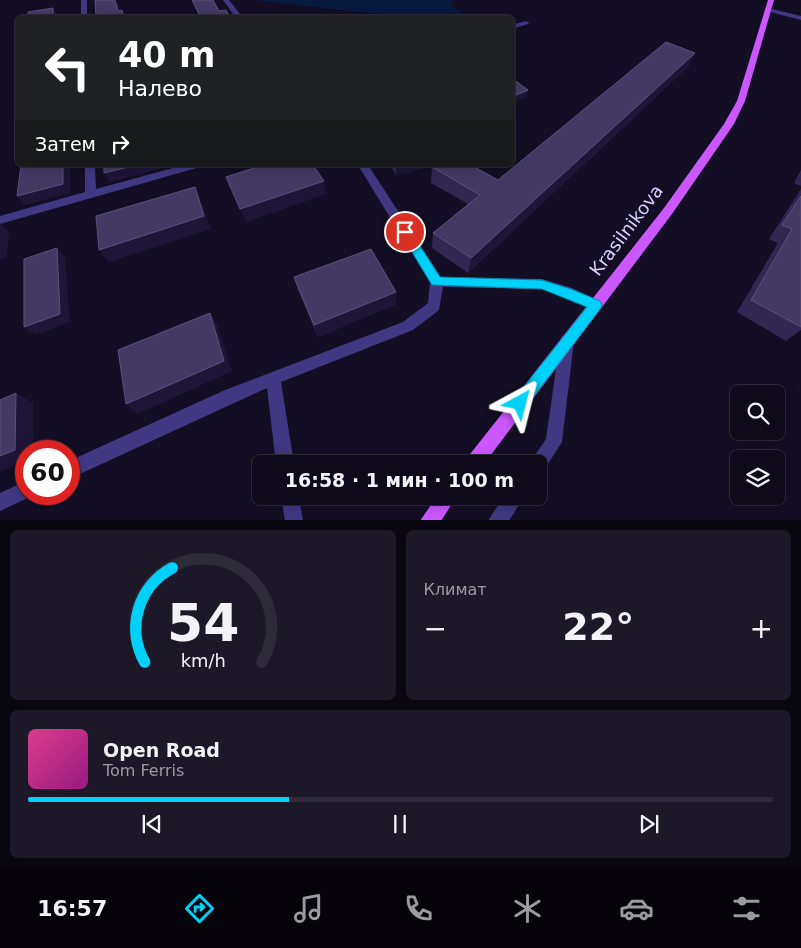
<!DOCTYPE html>
<html lang="ru">
<head>
<meta charset="utf-8">
<style>
  :root { --surface:#0e0a1a; --page:#1c1827; --text:#f1f3f6; --muted:#9b9aa2; --line:#2e2b39; --accent:#00d1fb }
  body { margin:0; font-family:"DejaVu Sans",sans-serif; background:var(--page); color:var(--text); height:100vh; display:flex; flex-direction:column; font-size:19px; white-space:nowrap }
  * { box-sizing:border-box; margin:0 }
  p { font-size:16px; color:var(--muted) }
  .icon { flex:none; width:28px; height:28px; fill:none; stroke:currentColor; stroke-width:2; stroke-linecap:round; stroke-linejoin:round }
  .map { position:relative; height:520px; overflow:hidden }
  .sheet { display:flex; flex-direction:column; gap:10px; padding:10px; background:#08060e; flex:1 }
  .sheet>* { flex:none }
  .hud { position:absolute; left:15px; top:15px; width:500px; height:152px; border-radius:8px; box-shadow:0 2px 12px #0003,0 0 0 1px var(--line); background:#202124; color:#fff; overflow:hidden }
  .buttons { position:absolute; left:730px; top:385px; display:grid; gap:10px }
  .buttons a { display:grid; place-items:center; width:55px; height:55px; border-radius:8px; background:var(--surface); box-shadow:0 2px 12px #0003,0 0 0 1px var(--line); font-size:25px }
  .speed { position:absolute; left:15px; top:440px; display:flex; gap:10px; font-size:25px; font-weight:700; text-align:center }
  .speed>* { display:grid; place-content:center; width:65px; height:65px; border-radius:50%; background:var(--surface); box-shadow:0 2px 12px #0003,0 0 0 1px var(--line); line-height:1 }
  .speed .limit { border:8px solid #d22; background:#fff; color:#111 }
  .pin { position:absolute; display:grid; place-items:center; width:42px; height:42px; color:#fff; margin:-21px; border:2px solid #fff; border-radius:50%; box-shadow:0 1px 5px #0007 }
  .me { position:absolute; width:55px; margin:-28px; rotate:38deg; stroke-linejoin:round; filter:drop-shadow(0 0 4px #0008) }
  .turn { display:flex; align-items:center; gap:18px; height:105px; padding:0 20px; font-size:22px }
  .turn .icon { width:65px; height:65px; stroke-width:2.5 }
  .turn b { display:block; font-size:35px; line-height:42px }
  .then { display:flex; align-items:center; height:48px; padding:0 20px; background:#0003; gap:10px; font-size:19px }
  .big { font-size:38px; font-weight:800; line-height:1.1 }
  .sheet .widget { flex:1; display:flex; flex-direction:column; justify-content:center; gap:8px; min-width:0; padding:0 18px; border-radius:8px; background:var(--page) }
  .sheet .dial { align-items:center; gap:0 }
  .dial svg { height:130px; overflow:visible; fill:none; stroke:var(--line); stroke-width:7; stroke-linecap:round; text-anchor:middle }
  .dial text { fill:var(--text); stroke:none }
  .song { display:flex; align-items:center; gap:15px }
  .cover { width:60px; height:60px; border-radius:8px; background:linear-gradient(135deg,hsl(330 70% 55%),hsl(310 70% 35%)) }
  .played { height:5px; border-radius:2px; background:linear-gradient(90deg,var(--accent) 35%,var(--line) 35%) }
  .keys { display:flex; justify-content:space-around; direction:ltr }
  .heat { display:flex; justify-content:space-between; align-items:center; font-size:28px; direction:ltr }
  .sheet .tiles { flex:1; display:grid; gap:10px; grid-template-columns:1fr 1fr }
  .widget:last-child { grid-column:span 2 }
  .trip { position:absolute; left:252px; top:455px; width:295px; height:50px; border-radius:8px; background:var(--surface); box-shadow:0 2px 12px #0003,0 0 0 1px var(--line); font-weight:800; line-height:50px; text-align:center }
  .menu { display:flex; height:80px; justify-content:space-around; align-items:center; background:#06040a; color:var(--muted) }
  .menu .icon { width:35px; height:35px }
  .menu .selected { color:var(--accent) }
  .menu b { font-size:22px; color:var(--text) }
  .map>svg:first-child { display:block }
  .water { fill:#091a41 }
  .lines { fill:none; stroke-linecap:round; stroke-linejoin:round }
  .minor { fill:#403883; fill-rule:evenodd }
  .major { fill:#cb57ff; fill-rule:evenodd }
  .wall { fill:#322752 }
  .shaded-wall { fill:#1e1537 }
  .building { fill:#443965; stroke:#5b517d }
  .route { fill:#00d1fb; stroke:#0088a3 }
  .labels { text-anchor:middle; dominant-baseline:central; stroke-width:5; stroke-linejoin:round; paint-order:stroke }
  .street-label { font-size:18px; fill:#d9d0ff; stroke:#130e23 }
</style>
</head>
<body>
<div class="map">
<svg width="801" height="521" viewBox="0 0 801 521">
  <rect width="100%" height="100%" fill="#130e23"/>
  <!-- water -->
  <path class="water" d="M255,0H453L449,5L459,10L466,17C396,18 325,8 255,0Z"/>
  <g class="lines">
    <!-- minor -->
    <path class="minor" d="M81,0H87V18H81Z
      M223,0H229L243,18H236Z
      M768,8L801,16V20L766,11L765,10Z
      M526,21L529,23L528,24L512,29V25Z
      M85,165H95L96,189L184,165H201L200,167L0,224V216L85,192Z
      M358,165H368L441,277L542,279L572,288L600,301L602,305L600,309L595,311L542,289L443,287L439,310L413,330L281,382L294,464H276L267,388L69,479V461L225,390L403,322L428,303L430,283Z
      M567,335L572,336L574,341L562,442L544,470L539,472V464H529L546,439L560,341L562,336Z
      M26,481V494H33L32,496L0,511V493Z
      M281,496H299L303,521H285Z
      M504,496H524L509,521H488Z"/>
    <!-- major -->
    <path class="major" d="M768,0H774L745,101L734,124L672,214L484,464H464L467,458L664,208L724,124L737,101Z
      M437,496H457L441,521H420Z"/>
  </g>
  <!-- wall -->
  <path class="wall" d="M192,0H213L219,11L230,18H200Z
    M695,53L688,67L468,273L432,248L433,233L468,204L431,183L432,167L498,180Z
    M390,165H423V168L396,175Z
    M801,170V186L794,183Z
    M801,189V330L786,341L737,312L778,243L769,239Z
    M294,277L396,304L318,337L298,290Z"/>
  <!-- shaded-wall -->
  <path class="shaded-wall" d="M115,0L119,6L121,18L118,11Z
    M53,8L58,16V18H53Z
    M695,53L688,67L468,273L471,258Z
    M528,90L526,97L512,104V97Z
    M63,165H70V193L25,205L17,196Z
    M137,165H159L160,169L110,182L104,173Z
    M396,165H423V168L396,175Z
    M324,181L326,194L246,222L240,209Z
    M195,187L201,200L211,229L109,262L99,250Z
    M0,223L9,232L7,257L0,259Z
    M57,248L65,257L70,322L35,335L24,327Z
    M396,292V304L318,337L314,325Z
    M210,313L217,325L232,371L138,414L126,404Z
    M16,393L33,403V451H26V461L0,472V456Z"/>
  <!-- building -->
  <path class="building" d="M95,0H115L118,11L122,10L124,18H96Z
    M192,0H213L219,11L226,10L230,18H201Z
    M53,8V18H28V12Z
    M666,42L695,53L471,258L433,233L480,195L432,167L435,165H471L498,180Z
    M512,78L528,90L512,97Z
    M21,165H63V184L17,196Z
    M104,165H137L104,173Z
    M263,165H313L324,181L240,209L226,177Z
    M195,187L204,216L99,250L96,216Z
    M801,196V327L751,300L792,229L782,225Z
    M57,248L60,314L24,327V259Z
    M371,249L396,292L314,325L294,277Z
    M210,313L224,361L126,404L118,350Z
    M16,393L15,450L0,456V400Z"/>
  <!-- route -->
  <path class="route" d="M405,228L409,229L440,277L542,280L571,289L600,301L602,305L600,309L525,408L520,410L515,408L513,403L515,398L587,307L542,289L432,285L400,232Z"/>
  <g class="labels">
    <!-- street labels -->
    <g class="street-label">
      <text transform="translate(626 230) rotate(-53)">Krasilnikova</text>
    </g>
  </g>
</svg>
<div class="buttons">
<a><svg class="icon" aria-label="search" viewBox="0 0 24 24"><circle cx="10" cy="10" r="6"/><path d="M15 15l6 6"/></svg></a>
<a><svg class="icon" aria-label="layers" viewBox="0 0 24 24"><path d="M12 4l9 5-9 5-9-5zM3 14l9 5 9-5"/></svg></a>
</div>
<div class="speed"><div class="limit">60</div></div>
<div class="pin" style="left:405px;top:232px;background:#d93025"><svg class="icon" aria-label="arrive" viewBox="0 0 24 24"><path d="M6 21V4h12l-3 4 3 4H6"/></svg></div>
<svg class="me" style="left:520px;top:403px" viewBox="-20 -20 40 40"><path d="M0-17L14 15 0 8-14 15z" fill="#00d1fb" stroke="#fff" stroke-width="4"/></svg>
<div class="trip">16:58 · 1 мин · 100 m</div>
<div class="hud">
<div class="turn"><svg class="icon" aria-label="left" viewBox="0 0 24 24"><path d="M17 20v-9H6M10 6l-5 5 5 5"/></svg><div><b>40 m</b>Налево</div></div>
<div class="then">Затем<svg class="icon" aria-label="right" viewBox="0 0 24 24"><path d="M7 20v-9h11M14 6l5 5-5 5"/></svg></div>
</div>
</div>
<section class="sheet">
<div class="tiles">
<div class="widget dial"><svg viewBox="0 0 100 80">
<path d="M14 69A42 42 0 1 1 86 69"/>
<path d="M14 69A42 42 0 0 1 31 11" stroke="#00d1fb"/>
<text x="50" y="56" font-size="32" font-weight="700">54</text>
<text x="50" y="72" font-size="11">km/h</text>
</svg></div>
<div class="widget"><p>Климат</p>
<div class="heat"><a>−</a><b class="big">22°</b><a>+</a></div>
</div>
<div class="widget">
<div class="song"><i class="cover"></i><div><b>Open Road</b><p>Tom Ferris</p></div></div>
<div class="played"></div>
<div class="keys"><svg class="icon" aria-label="previous" viewBox="0 0 24 24"><path d="M18 5L8 12l10 7zM5 5v14"/></svg><svg class="icon" aria-label="pause" viewBox="0 0 24 24"><path d="M8 5v14M16 5v14"/></svg><svg class="icon" aria-label="next" viewBox="0 0 24 24"><path d="M6 5l10 7-10 7zM19 5v14"/></svg></div>
</div>
</div>
</section>
<nav class="menu">
<b>16:57</b>
<svg class="icon selected" aria-label="directions" viewBox="0 0 24 24"><path d="M12 3l9 9-9 9-9-9zM9 14v-3h6M13 9l2 2-2 2"/></svg>
<svg class="icon" aria-label="music" viewBox="0 0 24 24"><path d="M9 18V5l10-2v13"/><circle cx="6" cy="18" r="3"/><circle cx="16" cy="16" r="3"/></svg>
<svg class="icon" aria-label="phone" viewBox="0 0 24 24"><path d="M5 4h4l2 5-3 2q2 4 5 5l2-3 5 2v4C11 20 4 13 5 4z"/></svg>
<svg class="icon" aria-label="climate" viewBox="0 0 24 24"><path d="M12 3v18M4 7l16 10M4 17L20 7"/></svg>
<svg class="icon" aria-label="car" viewBox="0 0 24 24"><path d="M5 17H2v-5l4-1 3-4h7l3 4 3 1v5h-3M9 17h6M6 11h13"/><circle cx="7" cy="17" r="2"/><circle cx="17" cy="17" r="2"/></svg>
<svg class="icon" aria-label="filters" viewBox="0 0 24 24"><path d="M4 7h16M4 17h16"/><circle cx="9" cy="7" r="2"/><circle cx="15" cy="17" r="2"/></svg>
</nav>
</body>
</html>
